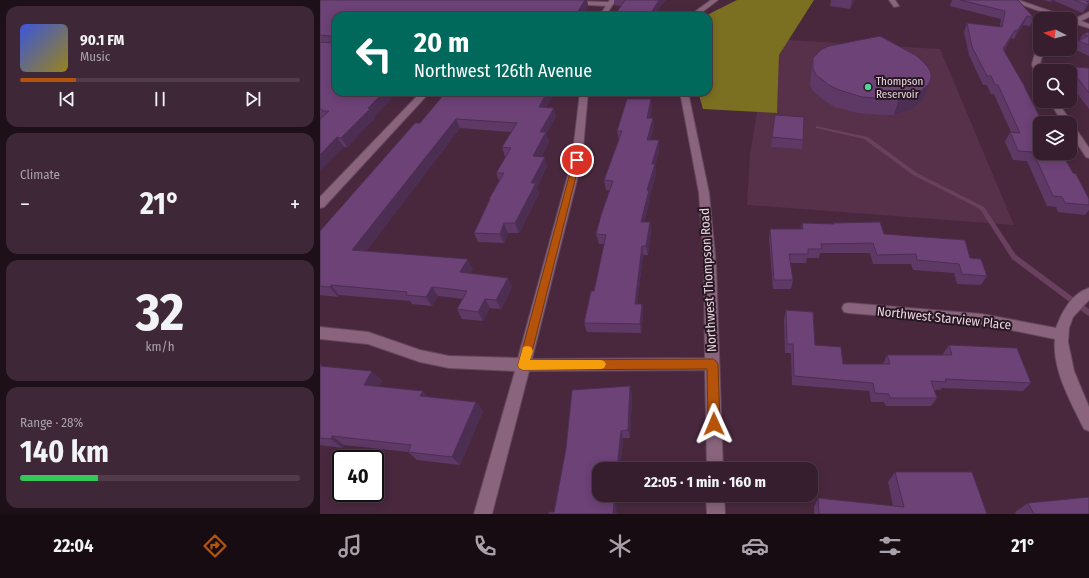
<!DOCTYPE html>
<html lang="en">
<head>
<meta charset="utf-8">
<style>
  :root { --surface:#371e2e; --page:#3e2736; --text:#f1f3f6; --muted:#aaa2aa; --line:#513c4a; --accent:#b45309 }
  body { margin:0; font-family:"Fira Sans Condensed",sans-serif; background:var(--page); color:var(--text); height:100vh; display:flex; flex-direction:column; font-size:15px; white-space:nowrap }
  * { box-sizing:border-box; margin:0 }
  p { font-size:13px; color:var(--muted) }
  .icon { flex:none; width:22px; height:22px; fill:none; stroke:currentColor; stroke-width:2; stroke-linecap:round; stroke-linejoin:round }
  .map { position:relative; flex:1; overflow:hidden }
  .drawer { display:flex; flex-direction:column; gap:6px; padding:6px; background:#1e1019; width:320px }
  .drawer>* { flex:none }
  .top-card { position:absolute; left:12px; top:12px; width:380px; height:84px; border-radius:12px; box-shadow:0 2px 10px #0003,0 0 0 1px var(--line); background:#00695c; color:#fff; overflow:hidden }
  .needle { width:26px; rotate:276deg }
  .controls { position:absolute; left:713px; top:12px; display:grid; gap:8px }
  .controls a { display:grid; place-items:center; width:44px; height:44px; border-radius:8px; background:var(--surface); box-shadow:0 2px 10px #0003,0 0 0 1px var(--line); font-size:20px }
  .speed { position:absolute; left:12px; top:450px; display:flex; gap:8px; font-size:20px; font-weight:700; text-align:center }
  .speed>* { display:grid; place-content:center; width:52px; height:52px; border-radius:50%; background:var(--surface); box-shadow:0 2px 10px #0003,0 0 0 1px var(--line); line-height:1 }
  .speed .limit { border:2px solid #111; border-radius:6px; background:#fff; color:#111 }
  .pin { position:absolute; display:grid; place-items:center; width:34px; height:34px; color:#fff; margin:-17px; border:2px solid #fff; border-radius:50%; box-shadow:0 1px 4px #0007 }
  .me { position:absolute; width:44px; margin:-22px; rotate:359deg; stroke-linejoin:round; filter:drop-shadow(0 0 3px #0008) }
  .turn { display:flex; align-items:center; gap:14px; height:84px; padding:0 16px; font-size:18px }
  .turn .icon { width:52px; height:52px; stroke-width:2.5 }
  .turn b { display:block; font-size:28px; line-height:34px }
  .big { font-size:30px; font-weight:700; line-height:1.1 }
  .drawer .card { flex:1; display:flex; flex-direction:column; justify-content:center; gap:6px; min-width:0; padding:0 14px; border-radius:12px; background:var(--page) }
  .drawer .dial { align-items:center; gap:0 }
  .dial b { font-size:52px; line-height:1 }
  .song { display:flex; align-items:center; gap:12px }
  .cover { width:48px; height:48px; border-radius:6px; background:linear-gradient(135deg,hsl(230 70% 55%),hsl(50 70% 35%)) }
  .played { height:4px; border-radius:2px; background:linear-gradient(90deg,var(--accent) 20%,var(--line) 20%) }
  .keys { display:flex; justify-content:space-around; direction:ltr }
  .heat { display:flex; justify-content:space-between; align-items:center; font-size:22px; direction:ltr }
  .charge { height:6px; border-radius:3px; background:linear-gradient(90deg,#34c759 28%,var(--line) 0) }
  .trip { position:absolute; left:272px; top:462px; width:226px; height:40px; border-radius:12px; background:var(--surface); box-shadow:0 2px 10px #0003,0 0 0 1px var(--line); font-weight:700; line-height:40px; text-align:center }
  .dock { display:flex; height:64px; justify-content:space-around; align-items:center; background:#160c12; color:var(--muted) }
  .dock .icon { width:28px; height:28px }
  .dock .selected { color:var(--accent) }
  .dock b { font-size:18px; color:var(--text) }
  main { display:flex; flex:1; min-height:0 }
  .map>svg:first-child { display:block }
  .built { fill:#57304a }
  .forest { fill:#7b6f21 }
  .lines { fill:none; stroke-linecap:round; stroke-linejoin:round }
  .stream { fill:#69405e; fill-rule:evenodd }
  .minor-casing { stroke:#63475a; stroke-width:2 }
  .minor { fill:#89647c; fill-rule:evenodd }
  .wall { fill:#5e3966 }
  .shaded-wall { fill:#4c2e53 }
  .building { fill:#6d4277; stroke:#4c2e53 }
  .route { fill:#b45309; stroke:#753606 }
  .slow { fill:#f59e0b }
  .poi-dot { fill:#51d398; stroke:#261721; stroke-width:1.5 }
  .labels { text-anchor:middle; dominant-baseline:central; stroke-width:4; stroke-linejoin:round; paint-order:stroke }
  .far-poi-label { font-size:11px; fill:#ead5e2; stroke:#261721; text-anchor:start }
  .street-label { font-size:13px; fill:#ead5e2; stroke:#261721 }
</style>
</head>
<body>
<main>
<section class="drawer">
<div class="card">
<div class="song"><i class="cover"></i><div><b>90.1 FM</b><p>Music</p></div></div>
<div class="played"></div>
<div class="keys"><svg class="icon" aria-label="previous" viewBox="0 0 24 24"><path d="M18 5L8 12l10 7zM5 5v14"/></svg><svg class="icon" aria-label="pause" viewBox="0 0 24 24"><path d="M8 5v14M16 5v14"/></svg><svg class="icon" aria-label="next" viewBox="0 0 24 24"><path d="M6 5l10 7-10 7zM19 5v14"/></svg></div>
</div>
<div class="card"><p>Climate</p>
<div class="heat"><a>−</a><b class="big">21°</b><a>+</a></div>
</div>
<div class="card dial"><b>32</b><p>km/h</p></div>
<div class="card"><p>Range · 28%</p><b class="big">140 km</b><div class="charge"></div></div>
</section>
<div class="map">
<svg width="769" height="514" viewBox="0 0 769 514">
  <rect width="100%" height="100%" fill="#49283e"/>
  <!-- built -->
  <path class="built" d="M468,40L620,49L694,225L427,205L430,154L437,112L457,113L459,55Z"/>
  <!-- forest -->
  <path class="forest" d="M417,0H494L459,55L457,113L383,109L378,92H388V16H385Z"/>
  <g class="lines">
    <!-- stream -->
    <path class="stream" d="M496,126L548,137L597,173L664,207L696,255L769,309V316L767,315L692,259L660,209L593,175L544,139L496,128Z"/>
    <defs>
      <path id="minor" d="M216,0L288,2L290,0H296L285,16H279L286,6L219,2Z
        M391,0H398L377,16H369Z
        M569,0H575L579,6L574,7Z
        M689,0H698L754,19L769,12V17L761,21L769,24V28L756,24L750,26V19H741Z
        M717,46H720V49H724L720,64L722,71H720V82L716,80L712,64Z
        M101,92H110L4,207L0,208V197Z
        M260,92H268L262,160L212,359L385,358L384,265L379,193L360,92H368L389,193L396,265L403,469H387L385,370L209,371L172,514H154L195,371L129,368L100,362L48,344L0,339V327L48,332L100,350L129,356L198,358L252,160Z
        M729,101H737L769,148V158L766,157L750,133V123H743Z
        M769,288V300L753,317L749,328L748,342L754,371L769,407V431L764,429C751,402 732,370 735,339L662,324L529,313L524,312L522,308L524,304L529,303L662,314L736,328C742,312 751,294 769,288Z
        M386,495H404L405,514H387Z"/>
    </defs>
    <!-- minor casing -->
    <use href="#minor" class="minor-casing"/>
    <!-- minor -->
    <use href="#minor" class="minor"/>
  </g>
  <!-- wall -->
  <path class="wall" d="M0,0H288H267L268,6L262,16H16L55,118L27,147H24L1,119L0,118Z
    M294,0H346L341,6H301L294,5Z
    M511,0H535L530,9L510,6Z
    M632,0H698L714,18L710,26L703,25L694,39L691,38L684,51L705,87V88L720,123L753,173L769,199V210L765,215L738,212L736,207L727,206L707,161L693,160L685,142L690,132H691L674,94H671L667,85H663L649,55L644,32L647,23L680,27L681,19L630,6Z
    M724,0H769V3L764,12L762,13L735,1L730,2Z
    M769,32V56L754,49L763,34Z
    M493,58L603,100L592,109L574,115H562L538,113L515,107L506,102L493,91L490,85L491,74Z
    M755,67L769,68V109L750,84V75Z
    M126,92H235L226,107L236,117L226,134L229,142L221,157L227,166L217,187L219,193L199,233H188L184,243L158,242L154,233L169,201V199L179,181L176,173L186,157H185L182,147L191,132L140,128L46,251L153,269L150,273L188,278L192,287L181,309L170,308L163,321L142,319L137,309L143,299L118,296L112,306L92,304L90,301L19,295L18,297L0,295V231L100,123Z
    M332,108L330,118L334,128L330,140H339V150L335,166L336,174L330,195V200L324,222H330L331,232L328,255H323L317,304H322L323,313L321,333L267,332L264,323L274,291L284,244H279L276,234L290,190H286L284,180L299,140L297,131Z
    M455,115L483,140L482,149L451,147Z
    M482,223L513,224V223L564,234L650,258L667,276L661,285L637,284L634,273L593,270L591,264H553L550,253H500L499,258H487L486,263H470L473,280L471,289H453L449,238L450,229H481Z
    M466,310L495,345L523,364H563L567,355H624L623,354L629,345L711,383L703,391L622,388L620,390H614L617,398L611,406H566L564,402H551L549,391L472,385L471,353H465L464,319Z
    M0,364L2,366L62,381L58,387L108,397L156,402L163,411L140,465L97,460L88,452L24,445L22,448L0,445Z
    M310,386L312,395L310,438H303L300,469H279L234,512Z
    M575,472L667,514H494V507L498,498L573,506L568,482Z
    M708,503L769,514H696L695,512Z"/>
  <!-- shaded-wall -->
  <path class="shaded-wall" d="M265,0H267L268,6L262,16H255Z
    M339,0H346L341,6L335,16H329Z
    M532,0H535L530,9L532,1Z
    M731,0H735V1L730,2Z
    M769,4L764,12L762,13L767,5Z
    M707,16L703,25L694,39L697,31Z
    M695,30L691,38L679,58L683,49Z
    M611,78L603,100L592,109L574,115L579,98Z
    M64,92H78L55,116V118L27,147L21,138Z
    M227,92H235L221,116L219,107Z
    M331,99L332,108L328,127L327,118Z
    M234,108L236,117L226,134L229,142L216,166L213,156L220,132Z
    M333,118L334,128L327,149V140Z
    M136,119L140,128L39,260L32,250Z
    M17,137L24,147L0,171V155Z
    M339,140V150L335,166L336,174L330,195V200L322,232L321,222L332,164Z
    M225,157L227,166L217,187L219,193L199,233L195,223L211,183Z
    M330,222L331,232L328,255L326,246Z
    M184,223L188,233L184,243L180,234Z
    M322,246L323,255L316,313L315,304Z
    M148,259L153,269L145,281L140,272Z
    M188,278L192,287L181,309L176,300Z
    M11,285L19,295L18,297L10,287Z
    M112,287L118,296L112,306L106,297Z
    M165,299L170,308L163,321L158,312Z
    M322,304L323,313L321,333L320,324Z
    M52,371L62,381L54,394L44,385Z
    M310,386L312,395L310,438L308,430Z
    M103,391L111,400L100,396Z
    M156,402L163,411L140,465L132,457Z
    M301,431L303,438L300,469H297Z
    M12,436L24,445L22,448L11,439Z
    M295,495H298L296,514L293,513Z"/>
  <!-- building -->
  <path class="building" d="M0,0H265L255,16H16V92H64L48,108L50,109L21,138L17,137L0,155V119L9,111H2L3,110L0,109V42L11,43L13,37L11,36L0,35Z
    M305,0H339L329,16H294Z
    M640,0H698L714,18L707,16L697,31L695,30L683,49L705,87L704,86L723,123H720V153H742L753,173L756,174L769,199V205L745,203L742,197L733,196L713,152L698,151L690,132L700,133L678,85H675L671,76H667L652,47L647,23L682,27L685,11Z
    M754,0H769V2L766,1L769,4L767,5Z
    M769,32V45L758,41L768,36L763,34Z
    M560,36L597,56L608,67L611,73V78L609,84L598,93L579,98L567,99L542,97L519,90L509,85L496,75L493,69V58L502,49L509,46Z
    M755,67L769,68V93L752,71L758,72Z
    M126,92H227L219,107L234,108L220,132H226L213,156L225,157L211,183H216L195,223H184L180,234L154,233L170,199H169L184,173H176L191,148L182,147L197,123L136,119L32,250L148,259L140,272L188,278L176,300L165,299L158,312L137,309L147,291L112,287L106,297L86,295L87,292L11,285L10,287L0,286V231L95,123H100Z
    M307,99H331L327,118H333L327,140H339L332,164H335L327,190H329L321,222H330L326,246H322L315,304H322L320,324L264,323L271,291H274L286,235L276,234L281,215L293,181L284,180L302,131H297Z
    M455,115L484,117L483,140L452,137Z
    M560,222L564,234L645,240L650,258L661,259L667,276L642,274L639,264L597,260L596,254L557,255L553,243L501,244L502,249H488V254H469L473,280H454L450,229H483L482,223L514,224L513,223Z
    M466,310L493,312L495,345L521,347L523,364H570L567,355H632L629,345L697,348L711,383L625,379L626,382L611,381L617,398H570L569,394L555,393L553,383L474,376L473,344H467Z
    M0,366L52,371L44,385L103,391L100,396L156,402L132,457L88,452L91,445L12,436L11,439L0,438Z
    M310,386L308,430L301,431L297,469H279V495H295L293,513H297V514H228L229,512H234L246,448L252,390Z
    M575,472H652L667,514H499L498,498L584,507Z
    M769,497V514H714L708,503Z"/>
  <!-- route -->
  <path class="route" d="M254,158H257L260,160L210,360L393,359L396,361L398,364L400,424L398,428L394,430L390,428L388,424L387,369L203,370L199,368L198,365Z"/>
  <!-- slow -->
  <path class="slow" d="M207,346L211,347L213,351L210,360H281L284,361L286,364L284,368L281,369L203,370L199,368L198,365L203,347Z"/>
  <!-- markers -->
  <circle class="poi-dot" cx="548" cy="87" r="4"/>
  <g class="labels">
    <!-- far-poi labels -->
    <g class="far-poi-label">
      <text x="556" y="81">Thompson<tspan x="556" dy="13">Reservoir</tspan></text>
    </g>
    <!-- street labels -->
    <g class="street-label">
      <text transform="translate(388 280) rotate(-93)">Northwest Thompson Road</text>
      <text transform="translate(624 318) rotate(6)">Northwest Starview Place</text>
    </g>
  </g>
</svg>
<div class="controls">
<a><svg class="needle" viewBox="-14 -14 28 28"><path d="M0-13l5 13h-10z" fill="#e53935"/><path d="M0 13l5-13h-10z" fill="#aaa2aa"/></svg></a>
<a><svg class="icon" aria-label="search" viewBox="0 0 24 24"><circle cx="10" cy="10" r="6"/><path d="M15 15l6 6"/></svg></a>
<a><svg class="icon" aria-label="layers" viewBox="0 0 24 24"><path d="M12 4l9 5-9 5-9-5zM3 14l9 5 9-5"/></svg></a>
</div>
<div class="speed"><div class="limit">40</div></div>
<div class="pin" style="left:257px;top:160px;background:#d93025"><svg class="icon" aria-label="arrive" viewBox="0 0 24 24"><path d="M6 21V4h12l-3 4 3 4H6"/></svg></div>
<svg class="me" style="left:394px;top:424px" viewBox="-20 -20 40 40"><path d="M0-17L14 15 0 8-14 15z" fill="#b45309" stroke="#fff" stroke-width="4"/></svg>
<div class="trip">22:05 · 1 min · 160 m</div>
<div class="top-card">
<div class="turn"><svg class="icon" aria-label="left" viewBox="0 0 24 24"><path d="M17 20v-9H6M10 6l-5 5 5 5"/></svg><div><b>20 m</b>Northwest 126th Avenue</div></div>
</div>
</div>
</main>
<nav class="dock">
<b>22:04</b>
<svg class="icon selected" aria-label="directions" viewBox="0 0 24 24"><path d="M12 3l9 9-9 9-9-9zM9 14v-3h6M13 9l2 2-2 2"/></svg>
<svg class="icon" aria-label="music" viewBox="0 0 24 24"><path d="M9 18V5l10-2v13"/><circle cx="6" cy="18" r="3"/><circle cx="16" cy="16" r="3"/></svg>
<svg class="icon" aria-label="phone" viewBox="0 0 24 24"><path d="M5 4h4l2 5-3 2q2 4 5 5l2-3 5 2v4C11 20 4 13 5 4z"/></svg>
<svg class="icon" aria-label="climate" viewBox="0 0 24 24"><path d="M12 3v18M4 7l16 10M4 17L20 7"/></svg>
<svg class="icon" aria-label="car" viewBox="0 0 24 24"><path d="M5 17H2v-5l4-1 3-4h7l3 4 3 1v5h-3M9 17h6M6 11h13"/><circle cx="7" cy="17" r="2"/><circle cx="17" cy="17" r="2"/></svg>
<svg class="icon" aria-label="filters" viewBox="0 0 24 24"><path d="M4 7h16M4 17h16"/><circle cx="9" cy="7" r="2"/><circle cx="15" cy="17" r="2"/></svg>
<b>21°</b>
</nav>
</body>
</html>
